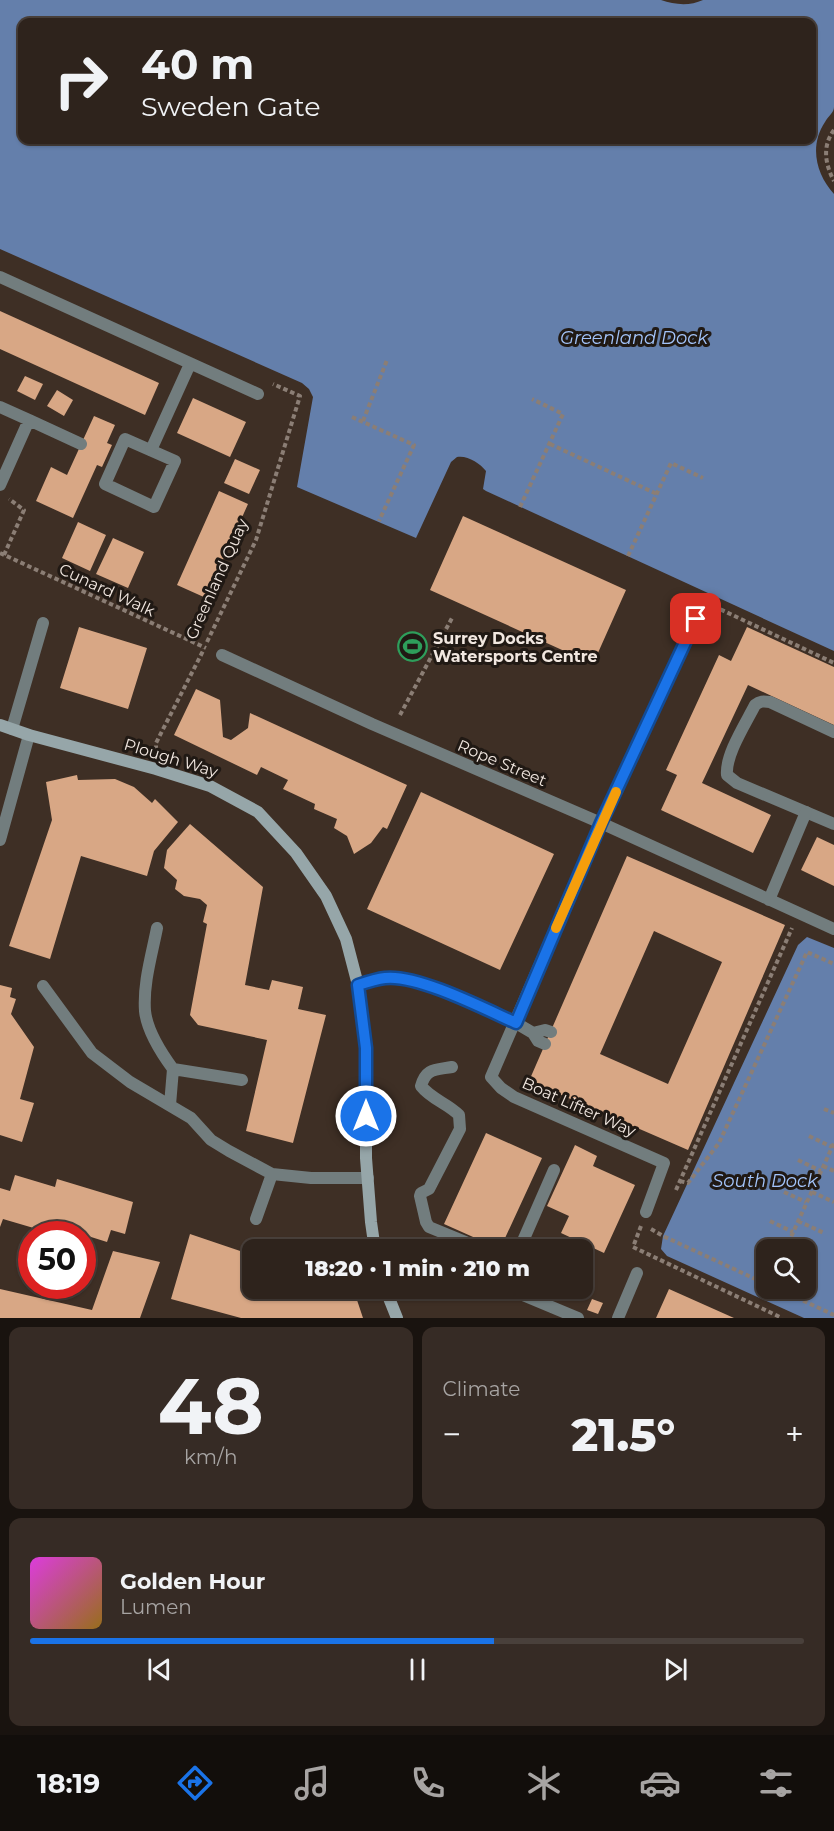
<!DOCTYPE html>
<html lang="en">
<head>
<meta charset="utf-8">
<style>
  :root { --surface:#2e231c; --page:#362b25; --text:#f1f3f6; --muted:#a7a4a3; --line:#49403b; --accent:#1a73e8 }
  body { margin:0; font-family:Montserrat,sans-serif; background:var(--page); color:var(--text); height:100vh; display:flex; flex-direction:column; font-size:22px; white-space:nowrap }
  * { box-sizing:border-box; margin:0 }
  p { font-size:20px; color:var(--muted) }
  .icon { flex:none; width:33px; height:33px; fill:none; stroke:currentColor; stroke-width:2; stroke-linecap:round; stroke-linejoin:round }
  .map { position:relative; height:1318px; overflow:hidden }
  .details { display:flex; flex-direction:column; gap:9px; padding:9px; background:#19130f; flex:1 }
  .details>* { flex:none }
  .guide { position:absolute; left:18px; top:18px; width:798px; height:126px; border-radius:12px; box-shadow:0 2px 4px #0004,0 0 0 2px var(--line); background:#2e231c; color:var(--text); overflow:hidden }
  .controls { position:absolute; left:756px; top:1239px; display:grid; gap:12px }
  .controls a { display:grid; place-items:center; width:60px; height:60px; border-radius:12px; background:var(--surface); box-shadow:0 2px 4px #0004,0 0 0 2px var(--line); font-size:30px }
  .speed { position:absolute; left:18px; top:1221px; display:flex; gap:12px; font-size:30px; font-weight:700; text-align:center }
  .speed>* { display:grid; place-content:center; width:78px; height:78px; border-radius:50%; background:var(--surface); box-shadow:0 2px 4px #0004,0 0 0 2px var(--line); line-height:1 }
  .speed .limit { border:9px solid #d22; background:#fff; color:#111 }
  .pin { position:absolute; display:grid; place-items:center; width:51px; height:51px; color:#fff; margin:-26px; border-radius:12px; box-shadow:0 3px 9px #0006 }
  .me { position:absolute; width:66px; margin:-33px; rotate:0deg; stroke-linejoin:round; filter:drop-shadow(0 0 4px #0008) }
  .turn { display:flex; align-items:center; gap:21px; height:126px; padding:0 24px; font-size:27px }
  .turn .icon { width:78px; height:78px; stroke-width:2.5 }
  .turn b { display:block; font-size:42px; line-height:51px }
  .big { font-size:45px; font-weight:800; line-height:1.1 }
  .details .widget { flex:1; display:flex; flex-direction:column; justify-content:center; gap:9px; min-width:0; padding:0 21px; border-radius:12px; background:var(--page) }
  .details .dial { align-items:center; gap:0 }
  .dial b { font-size:78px; line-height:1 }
  .song { display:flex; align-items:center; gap:18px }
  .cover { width:72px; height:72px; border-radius:9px; background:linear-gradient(135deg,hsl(300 70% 55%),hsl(40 70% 35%)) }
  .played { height:6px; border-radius:3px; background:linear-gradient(90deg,var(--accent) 60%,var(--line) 60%) }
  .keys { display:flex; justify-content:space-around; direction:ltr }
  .heat { display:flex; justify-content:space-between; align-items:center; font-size:33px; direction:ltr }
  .details .tiles { flex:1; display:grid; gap:9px; grid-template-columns:1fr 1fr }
  .widget:last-child { grid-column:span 2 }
  .trip { position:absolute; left:242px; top:1239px; width:351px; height:60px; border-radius:12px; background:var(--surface); box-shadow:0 2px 4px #0004,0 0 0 2px var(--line); font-weight:800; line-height:60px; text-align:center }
  .dock { display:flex; height:96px; justify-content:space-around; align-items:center; background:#120e0b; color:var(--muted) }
  .dock .icon { width:42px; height:42px }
  .dock .current { color:var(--accent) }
  .dock b { font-size:27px; color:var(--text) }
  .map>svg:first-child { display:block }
  .water { fill:#647fab; fill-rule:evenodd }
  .building { fill:#d8a785; fill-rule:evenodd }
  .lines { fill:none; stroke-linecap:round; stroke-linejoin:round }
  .path { stroke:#8b7e75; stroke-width:4; stroke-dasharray:4.5 3; stroke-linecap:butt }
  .service { stroke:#727d7e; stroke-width:12 }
  .minor { stroke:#727d7e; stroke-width:12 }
  .secondary { stroke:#96a6a9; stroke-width:12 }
  .route-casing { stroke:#114b97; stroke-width:15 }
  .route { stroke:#1a73e8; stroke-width:10 }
  .slow { stroke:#f59e0b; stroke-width:10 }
  .labels { text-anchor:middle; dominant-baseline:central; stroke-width:6; stroke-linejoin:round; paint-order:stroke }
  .street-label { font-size:16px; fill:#f1e7e0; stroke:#201914 }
  .poi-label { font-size:16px; font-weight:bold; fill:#f1e7e0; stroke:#201914; text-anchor:start }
  .water-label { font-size:18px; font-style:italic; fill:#a3c4fa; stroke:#201914 }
</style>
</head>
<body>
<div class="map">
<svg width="834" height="1318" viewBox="0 0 834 1318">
  <rect width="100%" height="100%" fill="#3e2f25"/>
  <!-- water -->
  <path class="water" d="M0,0H661C675,5 690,6 703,0H834C834,35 834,71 834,107C834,113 828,116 825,122C809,146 816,174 834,194V651L486,491L483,489L486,471C480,463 467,455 457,457L451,462L416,538L297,487L313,397L309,389L302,383L0,249ZM22,22H812V140H22Z
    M807,937L834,948V1318H804L667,1256L661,1249L663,1236L798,945ZM766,1250H806V1288H766Z"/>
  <!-- building -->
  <path class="building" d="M0,311L159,383L145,415L0,349Z
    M25,376L43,384L35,400L17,391Z
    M57,390L73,400L64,416L47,406Z
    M193,398L246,422L230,457L177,433Z
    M94,416L115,425L107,443L112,445L102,467L97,465L73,518L36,501L51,467L67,475Z
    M235,459L260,470L249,494L224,483Z
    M219,491L248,504L206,598L177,585Z
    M463,516L626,590L593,664L430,590Z
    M78,522L106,535L90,571L62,558Z
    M113,538L144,552L128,588L96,574Z
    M79,627L147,648L128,709L60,688Z
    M747,627L834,667V725L748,685L702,783L771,815L753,853L661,810L677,775L666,770L719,655L731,661Z
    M196,689L220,700L223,737L231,740L248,728L250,713L407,785L387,829L383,827L371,843L354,854L347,836L334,828L337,819L314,809L315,804L283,789L288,780L261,767L257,775L174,735Z
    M77,775L78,780L115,779L134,787L152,803L155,799L178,822L154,851L147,876L81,856L50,959L9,946L52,820L46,782Z
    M421,792L554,854L500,970L367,909Z
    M190,824L263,887L245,985L269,990L272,980L303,987L298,1009L326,1015L293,1143L246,1131L267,1040L198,1025L190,1015L207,924L203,922L207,905L200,899L184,896L175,889L177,880L164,868L167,850Z
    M817,837L834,845V886L801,870Z
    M627,856L785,925L688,1150L529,1081ZM654,931L722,962L668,1084L600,1054Z
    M0,985L12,988L10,997L16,999L11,1014L34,1047L20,1099L34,1103L22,1142L0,1135Z
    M486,1133L542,1158L500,1249L444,1224Z
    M575,1145L597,1156L593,1166L635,1185L604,1253L561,1233L569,1216L547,1206Z
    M15,1175L55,1187L57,1179L133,1202L125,1234L111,1230L107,1242L56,1226L54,1234L3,1219L0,1227V1188L10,1191Z
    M190,1234L252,1255V1288H353L363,1318H241L171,1299Z
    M113,1251L160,1262L140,1318H0V1289L92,1310Z
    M669,1289L734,1318H656Z
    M592,1299L603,1303L598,1314L587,1310Z"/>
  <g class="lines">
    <!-- path -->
    <path class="path" d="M834,130C822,146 825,164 834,181
      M352,417L414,445L379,521
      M363,421L387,360
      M550,444L657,494
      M520,507L563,414L532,399
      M0,553L206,648
      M4,555L24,510L9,499
      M628,556L671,463L703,478
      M707,603L834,663
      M207,642L256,540L300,396L273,384
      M400,715L452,618
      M156,750V743L204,649
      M824,1109L834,1113
      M809,1136L832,1147
      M798,1160L821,1171
      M823,1166L834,1171
      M680,1181L688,1183L719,1143L807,952L834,964
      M676,1190L792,928
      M784,1192L806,1202
      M812,1192L834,1202
      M770,1221L793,1232
      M798,1221L824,1233
      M641,1226L633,1247L782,1318
      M651,1229L663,1236L766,1284
      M322,1242L344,1250
      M757,1249L766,1254
      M785,1250L834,1143
      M806,1261L808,1262
      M776,1288L834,1315"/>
    <!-- service -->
    <path class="service" d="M0,407L29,420
      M125,439L175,461L154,507L105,484Z
      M0,485L29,420L81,444
      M12,729L43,623
      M834,732L770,702C763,701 760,701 755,705C746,723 725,755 727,775L737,783L834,824
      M601,823L696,619
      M516,1023L533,1033L538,1041L545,1044
      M533,1033L545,1030L551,1032
      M452,1067C435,1070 426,1068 421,1086C431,1099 447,1103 459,1115L460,1129L429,1189L421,1193L420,1196L426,1222L429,1227L485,1250
      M519,1250L554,1170"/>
    <!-- minor -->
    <path class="minor" d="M0,277L258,394
      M151,450L190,364
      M222,655L372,724L601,823L834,929
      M601,823L491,1077L501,1088L514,1097L664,1163L646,1212
      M0,840L29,735
      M769,900L806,812
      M157,928C152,954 143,983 145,1011C147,1030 162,1054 173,1069L170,1105
      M358,985C367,982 376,979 385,978C417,974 485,1009 516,1023
      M43,986L92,1053L130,1082L191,1118L211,1140L229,1151L272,1174L311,1178H368
      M173,1069L242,1080
      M256,1219L272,1174
      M506,1288L578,1318
      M618,1318L637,1273"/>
    <!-- secondary -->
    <path class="secondary" d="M0,725L29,735L156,769L210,786L258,812L296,853L326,896L346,939L358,985L366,1048V1158L371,1222L375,1250
      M385,1288L397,1318"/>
  </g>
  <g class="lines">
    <defs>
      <path id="route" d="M366,1116V1048L358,985C367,982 376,979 385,978C417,974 485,1009 516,1023L601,823L696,619"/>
    </defs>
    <!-- route casing -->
    <use href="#route" class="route-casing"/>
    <!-- route -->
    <use href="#route" class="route"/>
    <!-- slow -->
    <path class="slow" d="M556,928L616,792"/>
  </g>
  <!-- icons -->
  <defs>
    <symbol id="stadium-ring" viewBox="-11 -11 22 22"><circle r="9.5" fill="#201914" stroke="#2e9e5b" stroke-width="1.5"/><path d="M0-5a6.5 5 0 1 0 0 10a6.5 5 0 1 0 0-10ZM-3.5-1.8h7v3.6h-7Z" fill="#2e9e5b"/></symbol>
  </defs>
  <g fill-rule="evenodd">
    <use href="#stadium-ring" x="396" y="630" width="33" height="33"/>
  </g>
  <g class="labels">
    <!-- street labels -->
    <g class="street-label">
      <text transform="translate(217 579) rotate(-66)">Greenland Quay</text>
      <text transform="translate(107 590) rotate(25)">Cunard Walk</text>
      <text transform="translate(171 758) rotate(17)">Plough Way</text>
      <text transform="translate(502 763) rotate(23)">Rope Street</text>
      <text transform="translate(579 1107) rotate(24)">Boat Lifter Way</text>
    </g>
    <!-- poi labels -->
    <g class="poi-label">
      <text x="433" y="638">Surrey Docks<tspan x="433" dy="18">Watersports Centre</tspan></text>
    </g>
    <!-- water labels -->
    <g class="water-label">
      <text x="634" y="338">Greenland Dock</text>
      <text x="765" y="1181">South Dock</text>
    </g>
  </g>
</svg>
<div class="controls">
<a><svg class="icon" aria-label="search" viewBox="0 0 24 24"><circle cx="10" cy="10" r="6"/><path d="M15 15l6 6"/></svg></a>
</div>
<div class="speed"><div class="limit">50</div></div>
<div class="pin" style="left:696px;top:619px;background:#d93025"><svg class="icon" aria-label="arrive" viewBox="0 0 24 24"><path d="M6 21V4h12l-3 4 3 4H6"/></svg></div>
<svg class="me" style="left:366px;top:1116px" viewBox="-20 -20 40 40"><circle r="17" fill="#1a73e8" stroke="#fff" stroke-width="3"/><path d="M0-11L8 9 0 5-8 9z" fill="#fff"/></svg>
<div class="trip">18:20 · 1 min · 210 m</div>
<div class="guide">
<div class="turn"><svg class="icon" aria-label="right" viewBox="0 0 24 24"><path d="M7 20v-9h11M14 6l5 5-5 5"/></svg><div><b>40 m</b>Sweden Gate</div></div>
</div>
</div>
<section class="details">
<div class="tiles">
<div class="widget dial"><b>48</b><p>km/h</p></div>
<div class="widget"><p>Climate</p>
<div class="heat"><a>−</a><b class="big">21.5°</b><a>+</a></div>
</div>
<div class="widget">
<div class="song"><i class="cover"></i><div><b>Golden Hour</b><p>Lumen</p></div></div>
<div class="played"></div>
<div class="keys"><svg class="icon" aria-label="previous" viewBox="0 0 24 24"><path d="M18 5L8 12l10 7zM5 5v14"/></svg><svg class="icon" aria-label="pause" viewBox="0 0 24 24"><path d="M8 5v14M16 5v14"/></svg><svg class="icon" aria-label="next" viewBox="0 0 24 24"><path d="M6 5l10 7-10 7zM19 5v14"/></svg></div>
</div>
</div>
</section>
<nav class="dock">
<b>18:19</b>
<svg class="icon current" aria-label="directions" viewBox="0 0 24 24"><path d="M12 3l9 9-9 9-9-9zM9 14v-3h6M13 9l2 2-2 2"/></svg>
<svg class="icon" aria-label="music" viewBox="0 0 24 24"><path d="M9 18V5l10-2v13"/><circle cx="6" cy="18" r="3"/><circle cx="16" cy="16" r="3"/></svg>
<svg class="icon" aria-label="phone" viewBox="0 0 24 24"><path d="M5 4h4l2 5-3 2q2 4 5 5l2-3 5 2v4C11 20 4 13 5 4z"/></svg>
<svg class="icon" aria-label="climate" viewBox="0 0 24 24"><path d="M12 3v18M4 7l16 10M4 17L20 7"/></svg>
<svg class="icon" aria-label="car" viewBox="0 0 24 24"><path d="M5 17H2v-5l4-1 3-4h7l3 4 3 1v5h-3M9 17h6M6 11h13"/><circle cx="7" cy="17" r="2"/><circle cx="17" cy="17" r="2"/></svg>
<svg class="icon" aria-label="filters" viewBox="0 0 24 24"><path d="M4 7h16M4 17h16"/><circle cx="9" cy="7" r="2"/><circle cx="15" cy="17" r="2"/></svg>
</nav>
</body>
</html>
